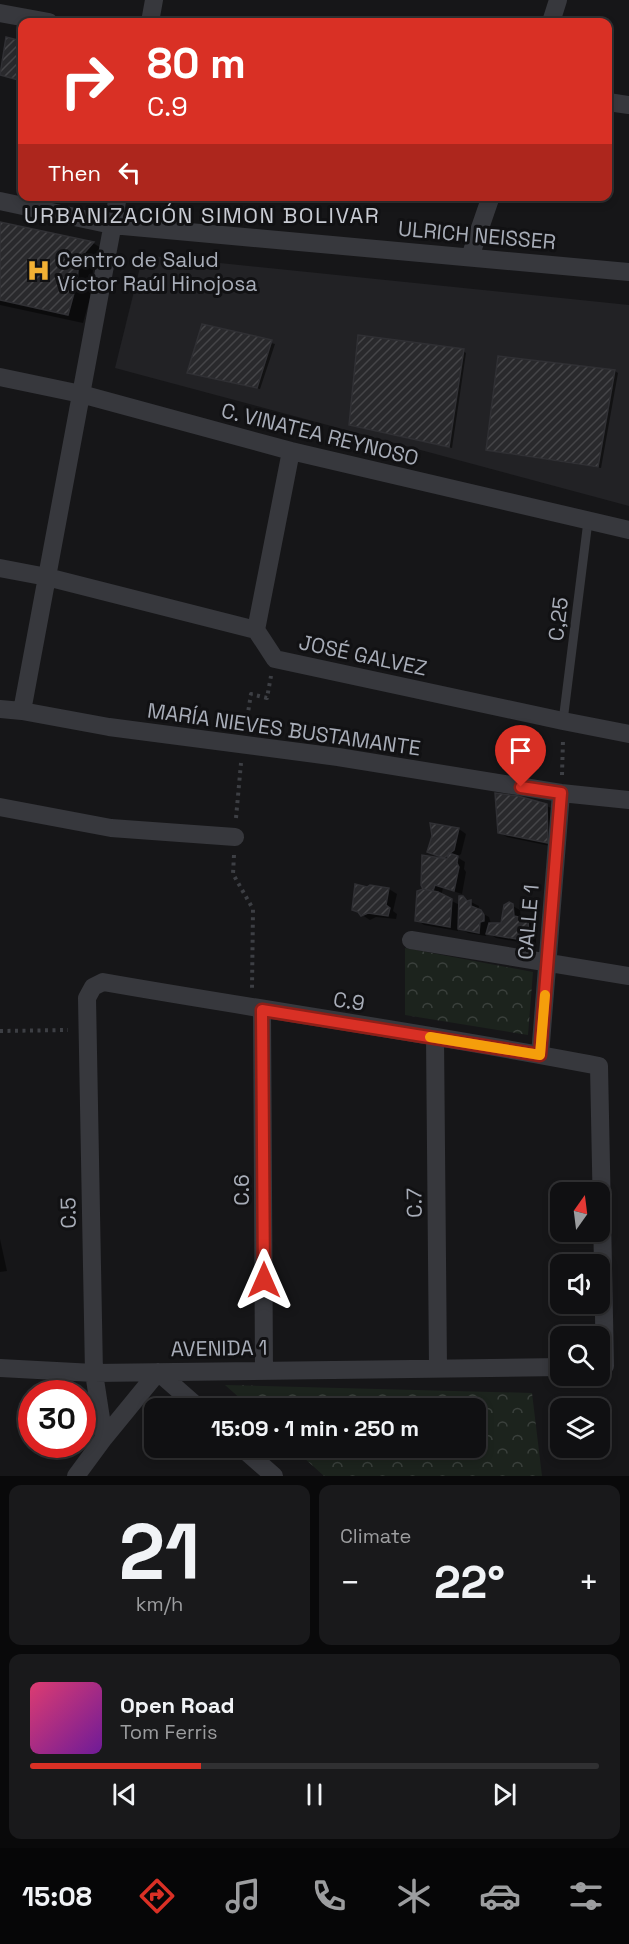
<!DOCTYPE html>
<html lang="en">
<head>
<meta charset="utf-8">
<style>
  :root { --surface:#101012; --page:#19191b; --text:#f1f3f6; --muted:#9c9d9f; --line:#303032; --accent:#d93025 }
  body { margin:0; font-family:"Space Grotesk",sans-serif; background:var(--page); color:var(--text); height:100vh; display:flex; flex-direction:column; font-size:22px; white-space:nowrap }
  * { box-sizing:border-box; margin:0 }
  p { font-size:20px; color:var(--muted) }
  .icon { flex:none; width:33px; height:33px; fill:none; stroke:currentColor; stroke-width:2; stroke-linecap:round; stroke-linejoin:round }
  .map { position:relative; height:1476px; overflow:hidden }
  .sheet { display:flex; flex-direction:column; gap:9px; padding:9px; background:#09090a; flex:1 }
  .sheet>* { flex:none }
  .guide { position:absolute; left:18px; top:18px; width:594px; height:183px; border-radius:12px; box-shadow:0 3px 9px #0003,0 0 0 2px var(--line); background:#d93025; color:#fff; overflow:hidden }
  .needle { width:39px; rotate:14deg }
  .buttons { position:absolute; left:550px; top:1182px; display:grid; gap:12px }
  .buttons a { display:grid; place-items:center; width:60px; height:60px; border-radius:12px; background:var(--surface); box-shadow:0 3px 9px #0003,0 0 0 2px var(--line); font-size:30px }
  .speed { position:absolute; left:18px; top:1380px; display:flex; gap:12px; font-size:30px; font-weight:700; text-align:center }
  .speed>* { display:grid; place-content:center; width:78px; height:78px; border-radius:50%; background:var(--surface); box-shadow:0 3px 9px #0003,0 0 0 2px var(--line); line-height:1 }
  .speed .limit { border:9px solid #d22; background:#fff; color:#111 }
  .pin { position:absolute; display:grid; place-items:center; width:51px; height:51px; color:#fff; margin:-62px -26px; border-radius:50% 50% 50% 0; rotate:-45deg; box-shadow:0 0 6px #0007 }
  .pin .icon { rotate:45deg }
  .me { position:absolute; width:66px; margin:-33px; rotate:0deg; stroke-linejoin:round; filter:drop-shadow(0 0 4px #0008) }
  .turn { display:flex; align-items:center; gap:21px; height:126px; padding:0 30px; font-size:27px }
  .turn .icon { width:78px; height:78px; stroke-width:2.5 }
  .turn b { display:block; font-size:42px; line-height:51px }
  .then { display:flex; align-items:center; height:57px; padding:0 30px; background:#0003; gap:12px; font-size:22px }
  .big { font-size:45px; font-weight:800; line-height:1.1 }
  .sheet .card { flex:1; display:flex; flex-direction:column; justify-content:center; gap:9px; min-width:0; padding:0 21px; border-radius:12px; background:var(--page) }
  .sheet .dial { align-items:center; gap:0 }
  .dial b { font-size:78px; line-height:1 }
  .song { display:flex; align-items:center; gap:18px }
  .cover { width:72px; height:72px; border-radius:9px; background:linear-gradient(135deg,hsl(340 70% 55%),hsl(280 70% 35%)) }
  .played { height:6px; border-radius:3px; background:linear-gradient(90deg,var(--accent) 30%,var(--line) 30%) }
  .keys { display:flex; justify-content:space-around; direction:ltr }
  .heat { display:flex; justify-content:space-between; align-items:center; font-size:33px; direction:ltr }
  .sheet .tiles { flex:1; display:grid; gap:9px; grid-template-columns:1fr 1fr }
  .card:last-child { grid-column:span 2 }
  .trip { position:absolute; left:144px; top:1398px; width:342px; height:60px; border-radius:12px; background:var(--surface); box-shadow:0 3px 9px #0003,0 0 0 2px var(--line); font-weight:800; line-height:60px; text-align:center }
  .menu { display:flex; height:96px; justify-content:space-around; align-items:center; background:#060607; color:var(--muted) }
  .menu .icon { width:42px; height:42px }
  .menu .selected { color:var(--accent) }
  .menu b { font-size:27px; color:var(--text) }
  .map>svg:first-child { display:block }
  .built { fill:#222225 }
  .forest { fill:url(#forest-crowns) }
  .shadow { fill:#0007 }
  .building { fill:url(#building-hatch); stroke:#303034; stroke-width:1.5 }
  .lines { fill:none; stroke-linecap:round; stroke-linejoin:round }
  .path { stroke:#3d3f44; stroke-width:4; stroke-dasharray:3 4.5; stroke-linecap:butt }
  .lane { stroke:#37383d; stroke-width:9 }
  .street { stroke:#37383d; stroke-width:18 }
  .route-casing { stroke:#8d1f18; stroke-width:15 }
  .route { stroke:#d93025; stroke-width:10 }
  .slow { stroke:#f59e0b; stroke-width:10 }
  .labels { text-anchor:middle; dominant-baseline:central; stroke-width:6; stroke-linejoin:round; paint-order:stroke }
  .street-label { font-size:21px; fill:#a8adb8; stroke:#111113 }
  .poi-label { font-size:21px; fill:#a8adb8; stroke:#111113; text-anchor:start }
  .neighbourhood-label { font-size:22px; letter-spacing:1.5px; fill:#c9ccd4; stroke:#111113 }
</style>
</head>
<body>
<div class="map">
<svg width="629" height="1476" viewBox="0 0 629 1476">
  <defs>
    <pattern id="forest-crowns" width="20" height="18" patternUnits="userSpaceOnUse" patternTransform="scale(1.5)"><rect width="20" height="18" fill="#1c231d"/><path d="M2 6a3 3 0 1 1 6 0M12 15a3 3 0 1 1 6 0" fill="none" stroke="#3a403c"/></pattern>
    <pattern id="building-hatch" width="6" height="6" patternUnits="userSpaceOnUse" patternTransform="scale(1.5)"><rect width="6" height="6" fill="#29292c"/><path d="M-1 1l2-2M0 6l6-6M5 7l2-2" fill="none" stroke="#454548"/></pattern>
  </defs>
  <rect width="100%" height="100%" fill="#161618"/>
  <!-- built -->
  <path class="built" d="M143,255L629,305V506L115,368Z"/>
  <!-- forest -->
  <path class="forest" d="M405,948L533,972L528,1035L405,1015Z
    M225,1385L532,1393L542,1476H324L293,1448H476V1408H251Z"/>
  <!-- shadow -->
  <path class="shadow" d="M8,39L22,42V82L2,74Z
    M0,224L93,243L108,252L93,268L92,291L83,323L0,305Z
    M203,325L275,344L260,389L193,374Z
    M463,351L466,353L452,448L350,425Z
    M615,371L618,373L601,468L491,451L488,449Z
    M547,806L555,810V847L507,837L499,832Z
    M459,829L466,834L461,854L457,857L465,862L464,869L466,872L462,894L443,888L441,896L460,905L463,897L471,902L479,906L478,911L489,917L491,924L502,925L509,904L520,910L521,919L536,925V945L496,938L487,932L486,936L468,933L458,927V931L424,925L417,920L425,889L448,860L452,849L441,859L429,851Z
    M371,886L389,889L397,894L393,911L397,914L396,919L376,917L370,920L354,910L367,889Z
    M0,1239L7,1271L0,1272Z"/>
  <!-- building -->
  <path class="building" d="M6,37L22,41V81L0,75Z
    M0,222L94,242L79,259L77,282L68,315L0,300Z
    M202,324L272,340L257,388L187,373Z
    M358,335L464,349L449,447L349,425Z
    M498,356L615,370L598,467L486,450Z
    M495,793L518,796L547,804L548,843L498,833Z
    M430,823L459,828L454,850L444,858L427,852L432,836Z
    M449,853L458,856L457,863L459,867L454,891L435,885L433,891L423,889L421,885L422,855L447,859Z
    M355,884L367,887L370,885L389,888L386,905L390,908L388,916L368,913L361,916L358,912L352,910Z
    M423,889L438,892L452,899L450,927L415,921L417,891Z
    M459,896H463L467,901L471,900V906L481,910L484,915V921L480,922L479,933L458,929Z
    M509,902L513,904L514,916L528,919L529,941L486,934L489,923H501L504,905Z"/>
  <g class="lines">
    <!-- path -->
    <path class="path" d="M246,725L251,694L267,698L271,676
      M562,775L563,740
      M236,818L241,763
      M234,855L233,874L253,909L252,989
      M0,1031L68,1030"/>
    <!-- lane -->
    <path class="lane" d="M563,721L588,521"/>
    <!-- street -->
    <path class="street" d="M0,13L49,22
      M150,22L154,0
      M551,22L558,0
      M608,102L629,105
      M0,201L112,225L629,272
      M470,257L491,196
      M0,377L81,394L291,451L629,530
      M0,568L47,577L256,630L275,659L563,721L629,734
      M256,630L291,451
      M0,709L22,711L109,727L338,757L561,793L629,800
      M22,711L118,196
      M0,807L111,828L235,837
      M411,940L629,976
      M262,1010L264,1370
      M435,1037L438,1368
      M540,1055L561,793
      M0,1368L94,1373L561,1367
      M104,1438L94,1373L87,998L93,987L103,982C268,1011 435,1034 599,1066L605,1366H600
      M242,1448L274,1476
      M76,1476L104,1438L158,1372L199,1408"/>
  </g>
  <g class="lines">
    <defs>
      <path id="route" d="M264,1280L262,1010L540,1055L561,793L521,787"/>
    </defs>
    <!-- route casing -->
    <use href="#route" class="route-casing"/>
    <!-- route -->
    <use href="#route" class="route"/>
    <!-- slow -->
    <path class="slow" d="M430,1037L540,1055L545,995"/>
  </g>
  <!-- icons -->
  <defs>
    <symbol id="hospital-bare" viewBox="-9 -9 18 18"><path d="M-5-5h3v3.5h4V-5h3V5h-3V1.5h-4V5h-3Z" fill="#f2b134" stroke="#111113" stroke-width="2.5" paint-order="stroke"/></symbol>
  </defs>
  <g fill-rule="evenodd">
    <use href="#hospital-bare" x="22" y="254" width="33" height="33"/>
  </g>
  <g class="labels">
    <!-- street labels -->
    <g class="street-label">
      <text transform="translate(477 235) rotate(5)">ULRICH NEISSER</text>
      <text transform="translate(320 434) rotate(14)">C. VINATEA REYNOSO</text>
      <text transform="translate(558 619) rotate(-83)">C,25</text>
      <text transform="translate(363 655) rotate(12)">JOSÉ GALVEZ</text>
      <text transform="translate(284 729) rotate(8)">MARÍA NIEVES BUSTAMANTE</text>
      <text transform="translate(528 922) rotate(-85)">CALLE 1</text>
      <text transform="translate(349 1001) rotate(9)">C.9</text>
      <text transform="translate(241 1190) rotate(-90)">C.6</text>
      <text transform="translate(414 1203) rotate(-91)">C.7</text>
      <text transform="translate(68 1213) rotate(-91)">C.5</text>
      <text transform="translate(219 1348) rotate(-1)">AVENIDA 1</text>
    </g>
    <!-- poi labels -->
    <g class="poi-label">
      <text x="57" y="259">Centro de Salud<tspan x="57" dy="24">Víctor Raúl Hinojosa</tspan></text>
    </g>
    <!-- neighbourhood labels -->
    <g class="neighbourhood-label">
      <text x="202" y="215">URBANIZACIÓN SIMON BOLIVAR</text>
    </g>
  </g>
</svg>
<div class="buttons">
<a><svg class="needle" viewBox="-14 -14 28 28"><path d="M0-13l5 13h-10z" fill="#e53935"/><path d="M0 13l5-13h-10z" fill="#9c9d9f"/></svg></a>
<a><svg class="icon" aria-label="sound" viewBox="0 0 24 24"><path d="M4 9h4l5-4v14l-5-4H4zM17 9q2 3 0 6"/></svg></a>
<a><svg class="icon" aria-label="search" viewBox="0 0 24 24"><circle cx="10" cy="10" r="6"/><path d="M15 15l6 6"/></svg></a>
<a><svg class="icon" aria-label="layers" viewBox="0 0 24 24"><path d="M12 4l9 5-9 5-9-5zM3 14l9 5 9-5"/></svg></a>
</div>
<div class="speed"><div class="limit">30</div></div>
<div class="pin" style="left:521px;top:787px;background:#d93025"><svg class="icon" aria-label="arrive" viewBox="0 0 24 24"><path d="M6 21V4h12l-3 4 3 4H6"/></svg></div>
<svg class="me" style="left:264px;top:1280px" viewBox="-20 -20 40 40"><path d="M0-17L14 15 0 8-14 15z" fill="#d93025" stroke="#fff" stroke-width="4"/></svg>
<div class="trip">15:09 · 1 min · 250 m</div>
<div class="guide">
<div class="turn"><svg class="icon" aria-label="right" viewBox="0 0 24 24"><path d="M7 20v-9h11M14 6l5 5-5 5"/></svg><div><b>80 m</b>C.9</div></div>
<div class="then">Then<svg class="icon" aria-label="left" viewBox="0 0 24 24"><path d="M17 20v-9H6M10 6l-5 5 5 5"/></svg></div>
</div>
</div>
<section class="sheet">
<div class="tiles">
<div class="card dial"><b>21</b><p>km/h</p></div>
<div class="card"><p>Climate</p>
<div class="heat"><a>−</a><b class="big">22°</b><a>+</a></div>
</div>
<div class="card">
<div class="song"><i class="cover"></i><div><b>Open Road</b><p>Tom Ferris</p></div></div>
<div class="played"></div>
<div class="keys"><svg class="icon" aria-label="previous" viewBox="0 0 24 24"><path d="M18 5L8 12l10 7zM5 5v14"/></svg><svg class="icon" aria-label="pause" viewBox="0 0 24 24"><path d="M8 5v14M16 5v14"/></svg><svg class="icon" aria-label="next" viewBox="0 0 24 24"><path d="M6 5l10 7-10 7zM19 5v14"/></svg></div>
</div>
</div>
</section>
<nav class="menu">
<b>15:08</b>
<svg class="icon selected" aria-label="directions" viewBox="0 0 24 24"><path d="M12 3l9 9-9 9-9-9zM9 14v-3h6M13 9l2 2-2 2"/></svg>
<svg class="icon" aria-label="music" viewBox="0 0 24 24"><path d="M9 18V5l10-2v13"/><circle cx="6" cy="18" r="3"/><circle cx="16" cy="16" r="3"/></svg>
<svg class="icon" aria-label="phone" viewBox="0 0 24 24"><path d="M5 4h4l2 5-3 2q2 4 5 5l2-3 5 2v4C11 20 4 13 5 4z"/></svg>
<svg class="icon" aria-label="climate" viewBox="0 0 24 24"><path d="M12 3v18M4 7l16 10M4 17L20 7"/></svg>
<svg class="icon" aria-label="car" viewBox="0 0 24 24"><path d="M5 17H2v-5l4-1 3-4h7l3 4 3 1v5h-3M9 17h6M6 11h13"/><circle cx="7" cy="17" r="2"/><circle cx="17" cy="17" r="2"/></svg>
<svg class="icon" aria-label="filters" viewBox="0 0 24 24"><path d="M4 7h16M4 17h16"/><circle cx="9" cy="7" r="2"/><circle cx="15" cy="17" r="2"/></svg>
</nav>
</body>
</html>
